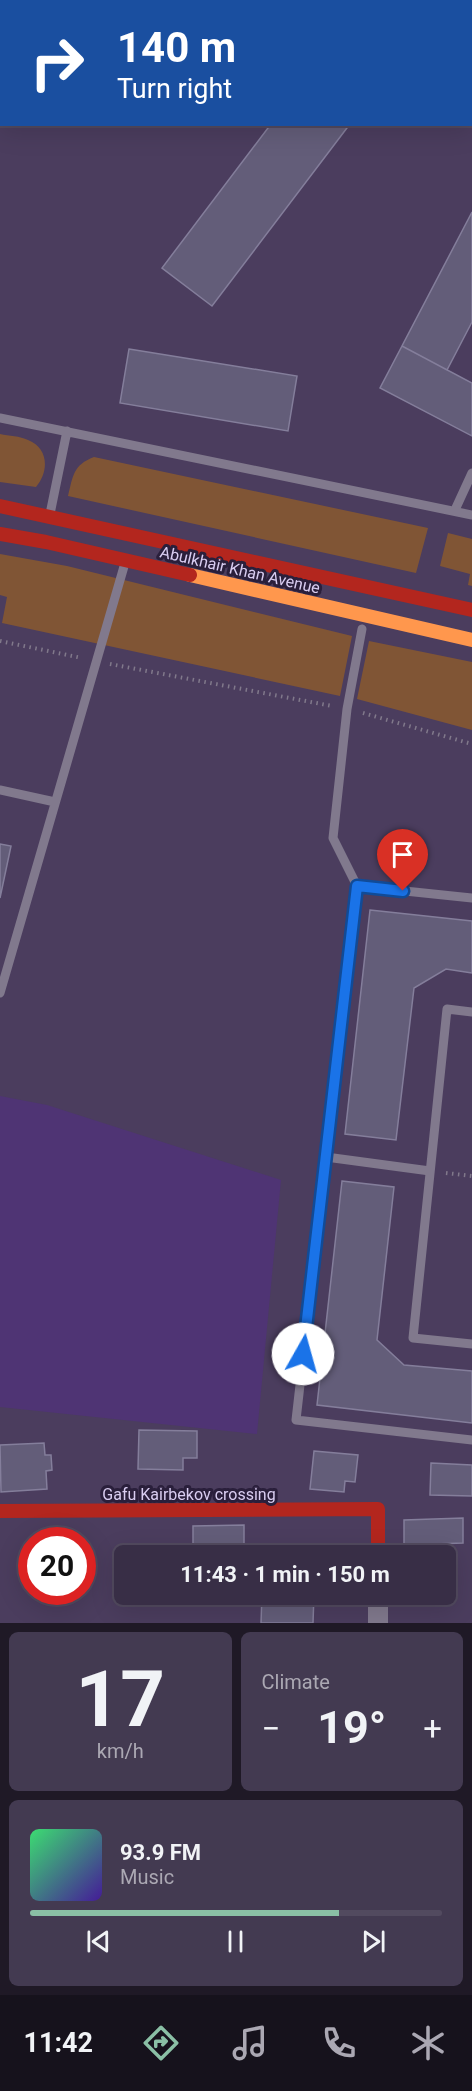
<!DOCTYPE html>
<html lang="en">
<head>
<meta charset="utf-8">
<style>
  :root { --surface:#382e46; --page:#433a51; --text:#f1f3f6; --muted:#aba8b3; --line:#524a5f; --accent:#8abfa5 }
  body { margin:0; font-family:Roboto,sans-serif; background:var(--page); color:var(--text); height:100vh; display:flex; flex-direction:column; font-size:22px; white-space:nowrap }
  * { box-sizing:border-box; margin:0 }
  p { font-size:20px; color:var(--muted) }
  .icon { flex:none; width:33px; height:33px; fill:none; stroke:currentColor; stroke-width:2; stroke-linecap:round; stroke-linejoin:round }
  .map { position:relative; height:1623px; overflow:hidden }
  .sheet { display:flex; flex-direction:column; gap:9px; padding:9px; background:#1f1926; flex:1 }
  .sheet>* { flex:none }
  .top-card { position:absolute; left:0px; top:0px; width:472px; height:126px; box-shadow:0 6px 24px #0002,0 0 0 2px var(--line); background:#1a4fa0; color:#fff; overflow:hidden }
  .speed { position:absolute; left:18px; top:1527px; display:flex; gap:12px; font-size:30px; font-weight:700; text-align:center }
  .speed>* { display:grid; place-content:center; width:78px; height:78px; border-radius:50%; background:var(--surface); box-shadow:0 6px 24px #0002,0 0 0 2px var(--line); line-height:1 }
  .speed .limit { border:9px solid #d22; background:#fff; color:#111 }
  .pin { position:absolute; display:grid; place-items:center; width:51px; height:51px; color:#fff; margin:-62px -26px; border-radius:50% 50% 50% 0; rotate:-45deg; box-shadow:0 0 6px #0007 }
  .pin .icon { rotate:45deg }
  .me { position:absolute; width:66px; margin:-33px; rotate:7deg; stroke-linejoin:round; filter:drop-shadow(0 0 4px #0008) }
  .turn { display:flex; align-items:center; gap:21px; height:126px; padding:0 18px; font-size:27px }
  .turn .icon { width:78px; height:78px; stroke-width:2.5 }
  .turn b { display:block; font-size:42px; line-height:51px }
  .big { font-size:45px; font-weight:700; line-height:1.1 }
  .sheet .widget { flex:1; display:flex; flex-direction:column; justify-content:center; gap:9px; min-width:0; padding:0 21px; border-radius:9px; background:var(--page) }
  .sheet .dial { align-items:center; gap:0 }
  .dial b { font-size:78px; line-height:1 }
  .song { display:flex; align-items:center; gap:18px }
  .cover { width:72px; height:72px; border-radius:9px; background:linear-gradient(135deg,hsl(140 70% 55%),hsl(260 70% 35%)) }
  .played { height:6px; border-radius:3px; background:linear-gradient(90deg,var(--accent) 75%,var(--line) 75%) }
  .keys { display:flex; justify-content:space-around; direction:ltr }
  .heat { display:flex; justify-content:space-between; align-items:center; font-size:33px; direction:ltr }
  .sheet .tiles { flex:1; display:grid; gap:9px; grid-template-columns:1fr 1fr }
  .widget:last-child { grid-column:span 2 }
  .trip { position:absolute; left:114px; top:1545px; width:342px; height:60px; border-radius:9px; background:var(--surface); box-shadow:0 6px 24px #0002,0 0 0 2px var(--line); font-weight:700; line-height:60px; text-align:center }
  .dock { display:flex; height:96px; justify-content:space-around; align-items:center; background:#16121c; color:var(--muted) }
  .dock .icon { width:42px; height:42px }
  .dock .on { color:var(--accent) }
  .dock b { font-size:27px; color:var(--text) }
  .map>svg:first-child { display:block }
  .built { fill:#4f3474 }
  .green { fill:#805535 }
  .building { fill:#635d79; stroke:#847e9b; stroke-width:1.5 }
  .lines { fill:none; stroke-linecap:round; stroke-linejoin:round }
  .path { stroke:#81798b; stroke-width:4; stroke-dasharray:1.5 4.5; stroke-linecap:butt }
  .lane { stroke:#81798d; stroke-width:9 }
  .street { stroke:#81798d; stroke-width:20 }
  .slow { stroke:#ff974d; stroke-width:14 }
  .jam { stroke:#b3261e; stroke-width:14 }
  .route-casing { stroke:#114b97; stroke-width:15 }
  .route { stroke:#1a73e8; stroke-width:10 }
  .labels { text-anchor:middle; dominant-baseline:central; stroke-width:6; stroke-linejoin:round; paint-order:stroke }
  .street-label { font-size:16px; fill:#d9cdf1; stroke:#2a1f3b }
</style>
</head>
<body>
<div class="map">
<svg width="472" height="1623" viewBox="0 0 472 1623">
  <rect width="100%" height="100%" fill="#4b3d5e"/>
  <!-- built -->
  <path class="built" d="M0,1096L47,1105L281,1180L257,1434L0,1407Z"/>
  <!-- green -->
  <path class="green" d="M0,434C9,436 20,436 28,440C49,448 49,472 36,487L0,482Z
    M94,457L428,528L416,573L68,496C73,476 73,465 94,457Z
    M448,533L472,539V586L468,585L470,574L440,566Z
    M0,554L67,566L352,636L340,696L2,623L7,597L0,595Z
    M369,641L472,662V730L357,699Z"/>
  <!-- building -->
  <path class="building" d="M60,0H137V2H59Z
    M271,124H350L212,306L162,268Z
    M472,212V322L447,370L402,346Z
    M402,346L472,383V436L380,388Z
    M129,349L297,376L288,431L120,403Z
    M0,844L11,846L0,898Z
    M370,910L472,921V973L446,969L414,988L396,1140L345,1134Z
    M342,1181L394,1187L377,1340L404,1365L472,1371V1423L317,1405Z
    M139,1430L197,1431V1458H183V1470L138,1469Z
    M44,1443L45,1455H51L52,1470L46,1471L47,1489L1,1492L0,1445Z
    M314,1451L358,1455L355,1482L345,1481L344,1492L310,1489Z
    M431,1463L472,1465V1496L430,1495Z
    M463,1518V1543L404,1545V1520Z
    M244,1525V1556H193V1526Z
    M262,1594H314L313,1623H261Z"/>
  <g class="lines">
    <!-- path -->
    <path class="path" d="M0,641L82,658
      M110,664L332,706
      M363,713L472,744
      M446,1173L472,1176"/>
    <!-- lane -->
    <path class="lane" d="M40,2V0
      M0,21L2,22
      M0,418L472,515
      M455,510L472,473
      M50,514L67,431
      M0,790L55,802
      M357,886L333,838L347,709L362,629
      M472,898L357,886L296,1420L472,1440
      M0,993L125,563
      M472,1012L447,1009L413,1338L472,1344
      M326,1157L430,1171"/>
    <!-- street -->
    <path class="street" d="M378,1623V1594"/>
    <!-- slow -->
    <path class="slow" d="M190,575L472,640"/>
    <!-- jam -->
    <path class="jam" d="M0,506L472,610
      M0,534L46,542L190,575
      M0,1511L378,1509V1556"/>
  </g>
  <g class="lines">
    <defs>
      <path id="route" d="M303,1354L357,886L403,891"/>
    </defs>
    <!-- route casing -->
    <use href="#route" class="route-casing"/>
    <!-- route -->
    <use href="#route" class="route"/>
  </g>
  <g class="labels">
    <!-- street labels -->
    <g class="street-label">
      <text transform="translate(240 570) rotate(13)">Abulkhair Khan Avenue</text>
      <text x="189" y="1494">Gafu Kairbekov crossing</text>
    </g>
  </g>
</svg>
<div class="speed"><div class="limit">20</div></div>
<div class="pin" style="left:403px;top:891px;background:#d93025"><svg class="icon" aria-label="arrive" viewBox="0 0 24 24"><path d="M6 21V4h12l-3 4 3 4H6"/></svg></div>
<svg class="me" style="left:303px;top:1354px" viewBox="-20 -20 40 40"><circle r="19" fill="#fff"/><path d="M0-13L10 11 0 6-10 11z" fill="#1a73e8"/></svg>
<div class="trip">11:43 · 1 min · 150 m</div>
<div class="top-card">
<div class="turn"><svg class="icon" aria-label="right" viewBox="0 0 24 24"><path d="M7 20v-9h11M14 6l5 5-5 5"/></svg><div><b>140 m</b>Turn right</div></div>
</div>
</div>
<section class="sheet">
<div class="tiles">
<div class="widget dial"><b>17</b><p>km/h</p></div>
<div class="widget"><p>Climate</p>
<div class="heat"><a>−</a><b class="big">19°</b><a>+</a></div>
</div>
<div class="widget">
<div class="song"><i class="cover"></i><div><b>93.9 FM</b><p>Music</p></div></div>
<div class="played"></div>
<div class="keys"><svg class="icon" aria-label="previous" viewBox="0 0 24 24"><path d="M18 5L8 12l10 7zM5 5v14"/></svg><svg class="icon" aria-label="pause" viewBox="0 0 24 24"><path d="M8 5v14M16 5v14"/></svg><svg class="icon" aria-label="next" viewBox="0 0 24 24"><path d="M6 5l10 7-10 7zM19 5v14"/></svg></div>
</div>
</div>
</section>
<nav class="dock">
<b>11:42</b>
<svg class="icon on" aria-label="directions" viewBox="0 0 24 24"><path d="M12 3l9 9-9 9-9-9zM9 14v-3h6M13 9l2 2-2 2"/></svg>
<svg class="icon" aria-label="music" viewBox="0 0 24 24"><path d="M9 18V5l10-2v13"/><circle cx="6" cy="18" r="3"/><circle cx="16" cy="16" r="3"/></svg>
<svg class="icon" aria-label="phone" viewBox="0 0 24 24"><path d="M5 4h4l2 5-3 2q2 4 5 5l2-3 5 2v4C11 20 4 13 5 4z"/></svg>
<svg class="icon" aria-label="climate" viewBox="0 0 24 24"><path d="M12 3v18M4 7l16 10M4 17L20 7"/></svg>
</nav>
</body>
</html>
